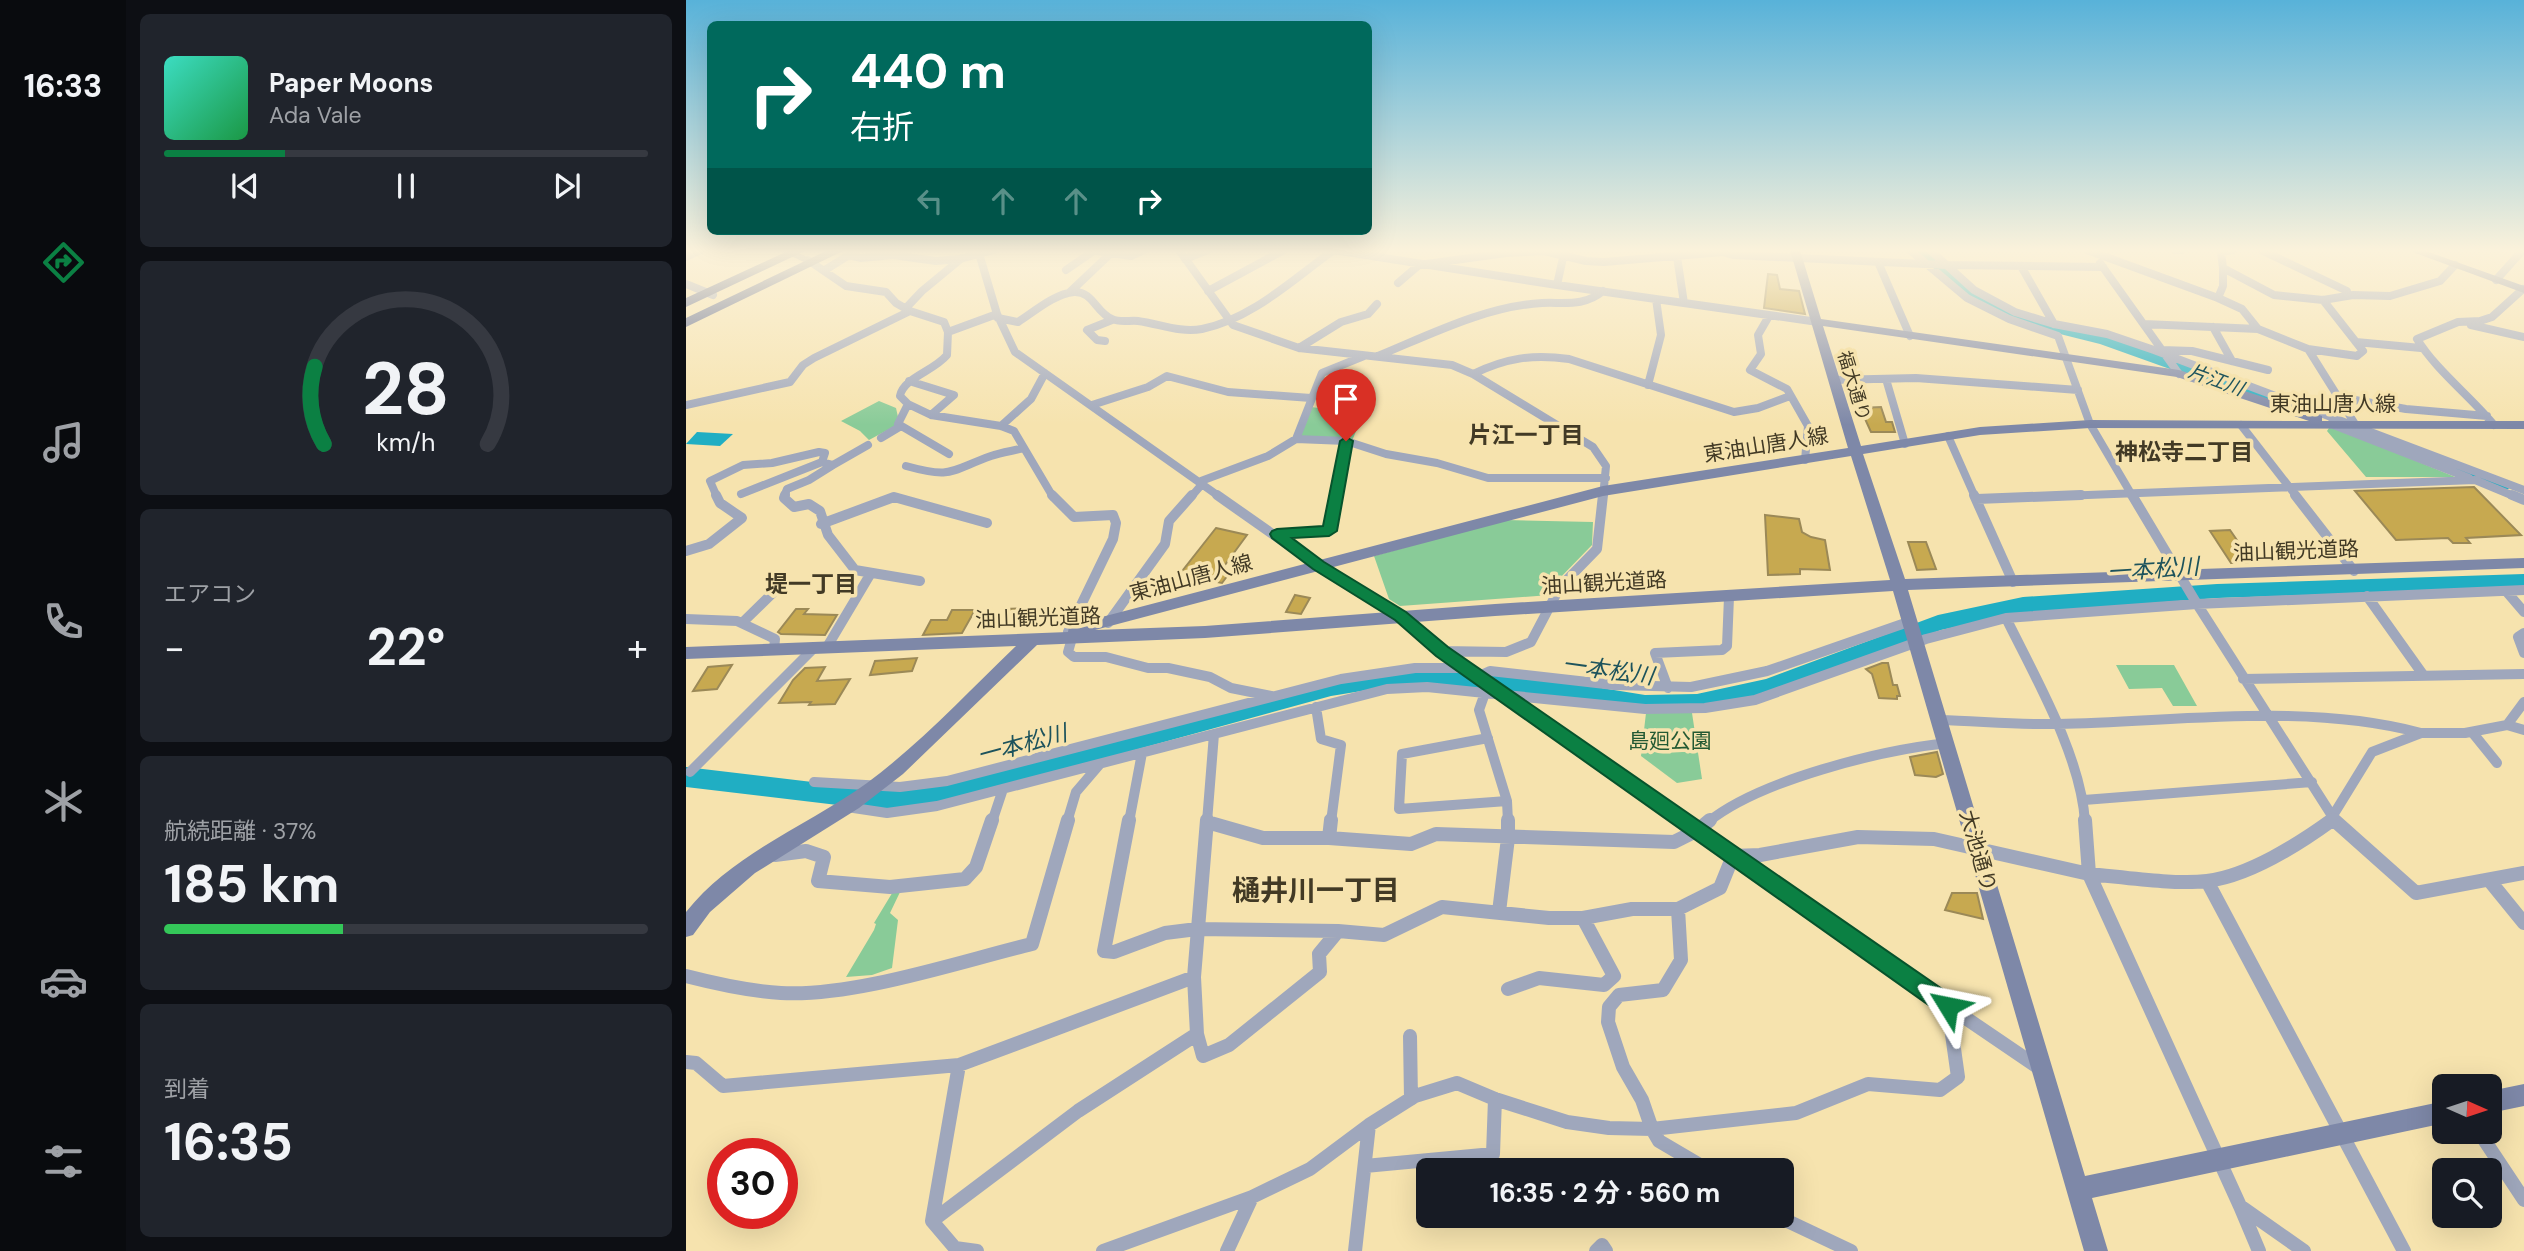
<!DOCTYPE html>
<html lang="ja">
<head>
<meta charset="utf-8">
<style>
  :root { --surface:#171b24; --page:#20242c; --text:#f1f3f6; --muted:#9ea1a6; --line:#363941; --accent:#0b8043 }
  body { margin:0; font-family:"DM Sans","Noto Sans JP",sans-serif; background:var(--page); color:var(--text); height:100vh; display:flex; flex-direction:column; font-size:26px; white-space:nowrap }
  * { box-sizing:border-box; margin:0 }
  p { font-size:23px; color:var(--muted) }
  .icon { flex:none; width:38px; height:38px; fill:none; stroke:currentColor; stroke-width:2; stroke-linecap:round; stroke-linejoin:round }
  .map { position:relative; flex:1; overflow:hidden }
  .sheet { display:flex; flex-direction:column; gap:14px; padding:14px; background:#0d0f14; width:560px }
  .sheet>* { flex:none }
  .guide { position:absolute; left:21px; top:21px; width:665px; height:214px; border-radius:10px; box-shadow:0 7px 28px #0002; background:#00695c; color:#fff; overflow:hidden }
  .needle { width:46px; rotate:93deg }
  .buttons { position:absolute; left:1746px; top:1074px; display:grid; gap:14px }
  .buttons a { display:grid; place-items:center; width:70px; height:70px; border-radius:10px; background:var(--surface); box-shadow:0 7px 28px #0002; font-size:35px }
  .speed { position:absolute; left:21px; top:1138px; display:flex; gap:14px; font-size:35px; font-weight:700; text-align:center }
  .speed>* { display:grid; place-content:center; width:91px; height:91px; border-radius:50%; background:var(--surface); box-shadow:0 7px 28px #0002; line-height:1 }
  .speed .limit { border:10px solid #d22; background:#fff; color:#111 }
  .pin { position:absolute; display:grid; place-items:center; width:60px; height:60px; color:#fff; margin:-72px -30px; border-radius:50% 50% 50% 0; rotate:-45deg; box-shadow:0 0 7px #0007 }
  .pin .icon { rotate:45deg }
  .me { position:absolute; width:77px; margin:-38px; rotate:305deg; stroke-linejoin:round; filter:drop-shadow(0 0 5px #0008) }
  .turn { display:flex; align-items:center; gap:24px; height:147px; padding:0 28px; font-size:32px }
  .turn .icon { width:91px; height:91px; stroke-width:2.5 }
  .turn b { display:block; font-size:49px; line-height:60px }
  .lanes { display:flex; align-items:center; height:66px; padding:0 28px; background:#0003; justify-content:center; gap:35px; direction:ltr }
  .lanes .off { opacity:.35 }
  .big { font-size:52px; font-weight:700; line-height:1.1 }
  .sheet .tile { flex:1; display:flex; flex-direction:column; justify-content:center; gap:10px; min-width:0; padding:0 24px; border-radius:10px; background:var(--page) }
  .sheet .dial { align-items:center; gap:0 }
  .dial svg { height:182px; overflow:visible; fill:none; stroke:var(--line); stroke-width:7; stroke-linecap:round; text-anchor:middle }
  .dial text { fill:var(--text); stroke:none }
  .song { display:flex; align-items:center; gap:21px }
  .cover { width:84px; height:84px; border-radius:10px; background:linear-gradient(135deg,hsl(170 70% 55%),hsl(140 70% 35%)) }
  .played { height:7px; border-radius:4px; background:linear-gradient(90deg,var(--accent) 25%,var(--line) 25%) }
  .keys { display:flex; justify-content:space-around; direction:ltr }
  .heat { display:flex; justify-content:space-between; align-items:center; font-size:38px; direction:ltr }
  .charge { height:10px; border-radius:5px; background:linear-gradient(90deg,#34c759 37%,var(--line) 0) }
  .trip { position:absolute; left:730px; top:1158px; width:378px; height:70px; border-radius:10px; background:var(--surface); box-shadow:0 7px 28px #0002; font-weight:700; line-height:70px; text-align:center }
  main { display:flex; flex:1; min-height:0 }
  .dock { display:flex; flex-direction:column; width:126px; justify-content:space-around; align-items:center; background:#090b0e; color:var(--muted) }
  .dock .icon { width:49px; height:49px }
  .dock .selected { color:var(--accent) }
  .dock b { font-size:32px; color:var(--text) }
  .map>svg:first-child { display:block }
  .green { fill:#89cb98 }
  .water { fill:#20aec3 }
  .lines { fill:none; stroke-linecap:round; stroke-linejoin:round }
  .river { fill:#20aec3; fill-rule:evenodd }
  .building { fill:#c7a950; stroke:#9b8957; stroke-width:2 }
  .street-far2 { stroke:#9fa7bc; stroke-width:8 }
  .street-far1 { stroke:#9fa7bc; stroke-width:10 }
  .street { stroke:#9fa7bc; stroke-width:14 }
  .secondary { fill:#7e88a8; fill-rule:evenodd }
  .highway { fill:#52608b; fill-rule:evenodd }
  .route { fill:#0b8043; stroke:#07532c; stroke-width:2 }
  .labels { text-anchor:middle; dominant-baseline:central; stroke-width:7; stroke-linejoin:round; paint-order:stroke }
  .far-street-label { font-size:18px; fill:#423a25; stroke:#f6e3ae }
  .far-water-label { font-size:19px; font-style:italic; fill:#1d535c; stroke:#f6e3ae }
  .street-label { font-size:21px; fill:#423a25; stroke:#f6e3ae }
  .park-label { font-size:21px; fill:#225933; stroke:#f6e3ae }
  .neighbourhood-label { font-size:23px; font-weight:bold; fill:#423a25; stroke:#f6e3ae }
  .water-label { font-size:23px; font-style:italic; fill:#1d535c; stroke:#f6e3ae }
  .near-neighbourhood-label { font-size:28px; font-weight:bold; fill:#423a25; stroke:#f6e3ae }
</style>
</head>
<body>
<main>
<nav class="dock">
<b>16:33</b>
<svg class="icon selected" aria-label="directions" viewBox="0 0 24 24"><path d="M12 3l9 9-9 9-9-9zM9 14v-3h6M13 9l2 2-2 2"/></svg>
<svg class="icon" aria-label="music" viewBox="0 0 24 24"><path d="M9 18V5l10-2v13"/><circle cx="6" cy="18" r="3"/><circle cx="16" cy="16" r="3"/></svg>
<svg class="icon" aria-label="phone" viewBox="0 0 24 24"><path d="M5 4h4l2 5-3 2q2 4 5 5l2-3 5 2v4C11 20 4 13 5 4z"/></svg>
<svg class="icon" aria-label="climate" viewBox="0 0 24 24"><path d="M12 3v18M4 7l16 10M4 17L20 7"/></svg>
<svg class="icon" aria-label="car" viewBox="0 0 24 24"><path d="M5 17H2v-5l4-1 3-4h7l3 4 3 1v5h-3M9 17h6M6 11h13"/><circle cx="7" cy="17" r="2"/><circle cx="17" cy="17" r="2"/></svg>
<svg class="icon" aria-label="filters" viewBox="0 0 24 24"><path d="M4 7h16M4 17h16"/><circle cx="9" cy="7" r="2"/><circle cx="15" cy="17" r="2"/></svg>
</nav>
<section class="sheet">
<div class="tile">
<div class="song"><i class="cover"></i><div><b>Paper Moons</b><p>Ada Vale</p></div></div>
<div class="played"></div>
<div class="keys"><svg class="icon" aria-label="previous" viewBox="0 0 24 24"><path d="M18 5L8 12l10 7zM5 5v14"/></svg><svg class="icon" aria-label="pause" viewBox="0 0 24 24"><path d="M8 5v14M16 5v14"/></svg><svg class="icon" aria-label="next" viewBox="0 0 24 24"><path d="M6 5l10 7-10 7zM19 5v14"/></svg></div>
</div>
<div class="tile dial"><svg viewBox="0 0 100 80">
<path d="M14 69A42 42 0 1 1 86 69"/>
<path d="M14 69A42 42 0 0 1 10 35" stroke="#0b8043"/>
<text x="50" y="56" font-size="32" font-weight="700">28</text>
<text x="50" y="72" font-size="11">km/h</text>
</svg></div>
<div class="tile"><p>エアコン</p>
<div class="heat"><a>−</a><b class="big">22°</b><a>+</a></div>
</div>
<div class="tile"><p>航続距離 · 37%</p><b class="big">185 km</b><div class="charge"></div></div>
<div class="tile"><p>到着</p><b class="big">16:35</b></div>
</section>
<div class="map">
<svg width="1838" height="1251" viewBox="0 0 1838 1251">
  <rect width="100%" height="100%" fill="#f6e3ae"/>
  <!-- green -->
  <path class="green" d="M193,401L210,408L212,417L209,426L183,440L174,431L155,421Z
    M625,407L677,414L666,441L613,437Z
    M1643,428L1653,429L1769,477H1680L1641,431Z
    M819,520L907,522L906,545L870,582L864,595L714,606L703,599L688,556Z
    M1430,665H1488L1511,706H1487L1476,688L1443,689Z
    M960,713H1006L1016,779L991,783L955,756Z
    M208,890H215L204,913L212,920L206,968L186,975L160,977L188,930L190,924L188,923Z"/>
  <!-- water -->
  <path class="water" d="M11,432L47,434L34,446L0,444Z"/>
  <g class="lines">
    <!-- river -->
    <path class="river" d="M1225,250H1241L1303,299L1344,318L1426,338L1636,411L1639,415L1630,420L1624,419L1414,344L1334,324L1293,305Z
      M1749,454L1823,483L1825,487L1816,493L1809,491L1743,464L1740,460Z
      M1838,574V588L1531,598L1337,613L1255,630L1090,693L1011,712L959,713L841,694L761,686H706L645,696L235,809H185L0,787V767L185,789H235L645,678L706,668H761L841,676L959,695L1011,694L1080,679L1252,615L1337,597L1531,584Z"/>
  </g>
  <!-- building -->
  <path class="building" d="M1082,274L1091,275L1094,289L1113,291L1119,314L1078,308Z
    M1195,407L1200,422H1206L1209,432H1185L1174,408Z
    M1788,487L1835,535L1780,538L1784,543H1767L1762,538L1710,540L1669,491Z
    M1079,515L1113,519L1116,532L1125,537L1139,540L1144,570L1114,569V574L1082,575Z
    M530,528L561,535L536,569L545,571L536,583L493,575Z
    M1544,530L1566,562L1545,563L1524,531Z
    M1222,542H1240L1250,569L1231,570Z
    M609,595L624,598L615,614L600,612Z
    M343,608L335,626L311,627L319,609Z
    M110,609H122L118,614L151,615L139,635L95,634L92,632Z
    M266,610H289L276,633L237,635L245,620H261Z
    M231,658L226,671L184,675L189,661Z
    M1196,663H1202L1207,685H1211L1214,696H1211V699L1193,698L1186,674L1180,669Z
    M46,665L31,689L7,691L22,667Z
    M139,667L131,681L164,679L149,704L123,705L125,702L93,703L107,680L119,668Z
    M1251,752L1257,774L1250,777L1229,775L1224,757Z
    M1266,893H1291L1297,919L1259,910Z"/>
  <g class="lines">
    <!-- street-far2 -->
    <path class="street-far2" d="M292,250L311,314L329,352L534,497
      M405,250L445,256L458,250
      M493,250L547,325L613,348L766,365L787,374L907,447L920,466L917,497
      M647,250L871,285
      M990,250L998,303
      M1224,250L1281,298L1323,319L1372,336L1404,424L1447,497
      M1244,250L1288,290L1329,312L1368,324L1421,334L1468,350L1838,490
      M1401,250L1532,298L1556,309L1572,329L1622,349L1669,424
      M1489,250H1495
      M1547,250L1535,252L1537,268L1588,295L1637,300L1667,295L1704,296L1754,281L1769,265
      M1575,250L1661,291V296
      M878,253L871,285L1132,322
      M0,257L15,250
      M499,259L522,250
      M122,260L160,286L200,292L210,303L224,311
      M1192,262L1224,336
      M1414,263L1493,374
      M1335,266L1368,324
      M139,270L163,255L175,258L207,255L250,261L274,259L307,250
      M380,270L409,250
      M1810,280L1837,250
      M712,283L733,265L820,253L858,251L900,261L918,262L1037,252L1047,255L1260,265L1417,267
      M0,284L27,295
      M522,291L598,250
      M384,292L425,253
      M1532,298L1537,286V268
      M219,309L236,291L276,258
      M1083,316L1072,335L1075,354L1064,370L1101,389L1122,426L1119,460
      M312,318L332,322C348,312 368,294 388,292C407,291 410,313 426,319C434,323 444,320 452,321C474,324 494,333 516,329C566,319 607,279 648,250
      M1458,324L1572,329
      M1785,325L1838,337
      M1527,327L1546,361
      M419,341L411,340L401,330L426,320
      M1670,342L1735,348
      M613,348L655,322L682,314L691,304
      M1622,349L1671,356L1677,351L1637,300
      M1476,350L1506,351L1582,370
      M692,356C743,335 800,306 856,303C878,302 898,307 917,291
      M787,374C820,358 846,354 883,359L1048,412L1072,408L1104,396
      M1200,379L1219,444
      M1147,380L1230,378L1392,390
      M223,381L268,395L245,415
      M962,385L975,335L970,299
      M1652,397L1720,409L1801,416
      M222,404L245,415L315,426L328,431L367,497
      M0,405L104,382L117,365L128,358L224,311L258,322L262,332
      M406,405L462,387L481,376L542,392L625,398
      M1645,424L1783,478
      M1555,425L1611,497
      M1808,425C1784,396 1750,370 1731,339L1772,322L1794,321L1806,317L1837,289
      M315,426L345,399L359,373
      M1262,436L1289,497
      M195,438L215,426
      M610,439L636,373L678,356
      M263,454L212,424L222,404L214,396C217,378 248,371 261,355L262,332L311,314
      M220,466C267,479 263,471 305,456C316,452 327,451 338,448
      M515,481L582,456L610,439L660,441L700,454L751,463L802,478H920
      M55,494L136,462
      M31,497L24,481L57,465L86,463L133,452L139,453L136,462L147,465L182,445
      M98,497L101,489L123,480L147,465
      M505,497L517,483
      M649,497L660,441
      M1350,497L1789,480L1830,497"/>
    <!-- street-far1 -->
    <path class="street-far1" d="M99,495L98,498L108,507L123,504L134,511L142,535L169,570L234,581
      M366,495L388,517L427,515L430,523L427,539L382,632
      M531,495L632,566L714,616L756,651L999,822
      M1288,495L1327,582
      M1446,495L1511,604L1650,822
      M1609,495L1668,571
      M1826,495L1838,500
      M1291,499L1395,495
      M135,524L208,497L301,523
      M591,534L643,531L650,495
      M0,551L23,544L56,518L34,503L30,495
      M1820,591L1838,612
      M1681,596L1738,676
      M1320,618C1349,677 1395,756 1399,822
      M0,619L51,621L89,639L88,649
      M56,623L98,582
      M422,623L479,544L483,521L506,495
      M1838,633L1832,637L1838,653
      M386,638L382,652L388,657H420L462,668H482L524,677L545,688L585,696
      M141,647L185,573
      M756,651L820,652L845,642L874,587L911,549L917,495
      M793,676L804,671L928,685L1005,687L1081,671L1225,621
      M1557,679L1838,674
      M982,688L969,653L1036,650L1041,646L1043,597
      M630,707L635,739L655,745L645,822
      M1254,720C1293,721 1333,725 1372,724C1491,722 1619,702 1735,733
      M1821,725L1838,730
      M1786,732L1811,763
      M802,738L716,754L713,809L821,801
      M4,772L128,648
      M128,782L214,787L261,781L655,679L729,668H781
      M1398,800L1626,782
      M161,807L201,813L251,806L701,689L741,687L799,693
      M306,822L317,789
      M381,822L390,792L414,764
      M443,822L456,753
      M521,822L528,734
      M822,822L821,801L793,710L799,693L959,709L1019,708L1069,700L1240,639L1320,618L1511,604L1838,590
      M1022,822C1074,780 1195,750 1262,743
      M1643,822L1686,752L1735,733H1779L1821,725L1838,702"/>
    <!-- street -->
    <path class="street" d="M443,820L418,951L428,952L479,933L511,929L652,931
      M822,820V835
      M997,820L1262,1006
      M1399,820L1403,874C1436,877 1489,885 1521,881C1562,876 1613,844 1646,820
      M1648,820L1730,893L1838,873
      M521,822L577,838H643L725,844L750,834L988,842L1012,830L1024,820
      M643,838L645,820
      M89,855L120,851L138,857L132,881L204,887L279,879L290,867L306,820
      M1803,880L1838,923
      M1521,881L1718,1251
      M992,909L995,960L977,990L933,995L923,1007L922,1022L937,1067L956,1100L966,1129L973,1141L1024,1171
      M813,912L822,838
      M897,918L946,909H992L1034,888L1047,856L1074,855L1172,837L1248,839L1403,874L1554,1206L1618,1251
      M0,976C31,984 63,991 95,993C169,997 272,962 346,944L382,820
      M508,977L521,820
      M511,1034L517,1056L543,1045L634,972L633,954L652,931L698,935L756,907L863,918H897L928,976L918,985L853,978L822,989
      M724,1036L725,1099
      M0,1062L10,1063L37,1086L273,1065L246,1221L269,1248L291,1251
      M1793,1132L1838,1200
      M679,1166L807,1154L809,1099
      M1554,1206L1573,1251
      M1091,1216L1165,1251
      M246,1221L392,1111L511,1034L508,977L273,1065
      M417,1251L566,1197L624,1169L683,1125L729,1096L771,1083L809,1099L881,1122L923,1128L966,1129L1110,1113L1182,1084L1254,1090L1272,1077L1262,1006L1353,1068
      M541,1251L566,1197
      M669,1251L683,1125
      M910,1251L916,1245L920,1251"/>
    <!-- secondary -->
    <path class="secondary" d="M92,250H107L127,260L118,262Z
      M1104,250H1114L1135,319L1493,370L1636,416V421H1838V429L1404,428L1294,435L1177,454L1219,579L1838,558V568L1222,590L1399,1176L1759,1101V1123L1406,1198L1422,1251H1398L1207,591L809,616L519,638L351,645L217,774L173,808L69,873L24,912L7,935L0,937V912C47,853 121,826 181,783C235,743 282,692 330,646L0,659V647L382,632L383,626L389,624L917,486L1162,448ZM1137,326L1491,377L1623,421L1404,420L1294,427L1175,446ZM1165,456L1204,580L809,604L519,626L409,630L917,496Z
      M1721,250H1737L1838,286V293Z
      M1838,1084V1106L1804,1113V1091Z"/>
    <!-- highway -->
    <path class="highway" d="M104,250H121L0,307V298Z
      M142,250H159L0,327V318Z"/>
  </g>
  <!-- sky -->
  <linearGradient id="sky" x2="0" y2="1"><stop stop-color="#58b2d9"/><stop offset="0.59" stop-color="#fbf2db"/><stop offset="1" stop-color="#fbf2db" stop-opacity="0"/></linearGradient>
  <rect width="1838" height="425" fill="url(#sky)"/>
  <!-- route -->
  <path class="route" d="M660,437L667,441L651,531L643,536L606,538L638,562L720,612L762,647L1269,998L1273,1006L1269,1013L1262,1016L1254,1013L750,656L709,620L627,569L586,538L584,534L586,531L591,529L637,526L654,441Z"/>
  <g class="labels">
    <!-- far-street labels -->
    <g class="far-street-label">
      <text transform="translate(1168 386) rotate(73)">福大通り</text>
    </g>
    <!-- far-water labels -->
    <g class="far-water-label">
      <text transform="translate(1530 380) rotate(20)">片江川</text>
    </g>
    <!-- street labels -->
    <g class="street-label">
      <text x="1647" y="404">東油山唐人線</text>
      <text transform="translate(1080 445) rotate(-9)">東油山唐人線</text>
      <text transform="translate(1610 551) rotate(-2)">油山観光道路</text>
      <text transform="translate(505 578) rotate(-15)">東油山唐人線</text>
      <text transform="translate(918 583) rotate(-3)">油山観光道路</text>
      <text transform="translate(352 618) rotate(-2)">油山観光道路</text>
      <text transform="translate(1292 851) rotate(74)">大池通り</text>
    </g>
    <!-- park labels -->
    <g class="park-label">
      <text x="984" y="741">島廻公園</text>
    </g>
    <!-- neighbourhood labels -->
    <g class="neighbourhood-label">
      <text x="840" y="435">片江一丁目</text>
      <text x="1498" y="452">神松寺二丁目</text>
      <text x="125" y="584">堤一丁目</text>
    </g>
    <!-- water labels -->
    <g class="water-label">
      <text transform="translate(1467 569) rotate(-4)">一本松川</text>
      <text transform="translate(922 670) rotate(8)">一本松川</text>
      <text transform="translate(336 744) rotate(-15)">一本松川</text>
    </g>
    <!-- near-neighbourhood labels -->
    <g class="near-neighbourhood-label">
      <text x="630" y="890">樋井川一丁目</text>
    </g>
  </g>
</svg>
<div class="buttons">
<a><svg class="needle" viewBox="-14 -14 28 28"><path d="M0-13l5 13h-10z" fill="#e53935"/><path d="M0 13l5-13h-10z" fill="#9ea1a6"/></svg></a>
<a><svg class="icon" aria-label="search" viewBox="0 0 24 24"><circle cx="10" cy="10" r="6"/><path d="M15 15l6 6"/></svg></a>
</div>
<div class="speed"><div class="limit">30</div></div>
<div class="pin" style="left:660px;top:441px;background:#d93025"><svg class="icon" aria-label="arrive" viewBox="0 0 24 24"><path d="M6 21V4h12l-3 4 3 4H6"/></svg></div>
<svg class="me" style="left:1262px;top:1006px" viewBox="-20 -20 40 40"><path d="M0-17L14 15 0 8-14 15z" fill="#0b8043" stroke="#fff" stroke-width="4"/></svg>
<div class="trip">16:35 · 2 分 · 560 m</div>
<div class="guide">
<div class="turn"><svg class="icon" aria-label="right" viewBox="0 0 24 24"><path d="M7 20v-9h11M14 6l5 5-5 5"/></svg><div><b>440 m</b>右折</div></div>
<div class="lanes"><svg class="icon off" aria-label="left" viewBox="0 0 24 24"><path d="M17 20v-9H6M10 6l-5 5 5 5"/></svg><svg class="icon off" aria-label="ahead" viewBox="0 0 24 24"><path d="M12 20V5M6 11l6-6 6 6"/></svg><svg class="icon off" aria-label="ahead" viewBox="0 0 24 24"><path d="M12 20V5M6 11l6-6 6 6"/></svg><svg class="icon" aria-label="right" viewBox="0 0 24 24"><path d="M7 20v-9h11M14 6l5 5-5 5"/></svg></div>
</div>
</div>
</main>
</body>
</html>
